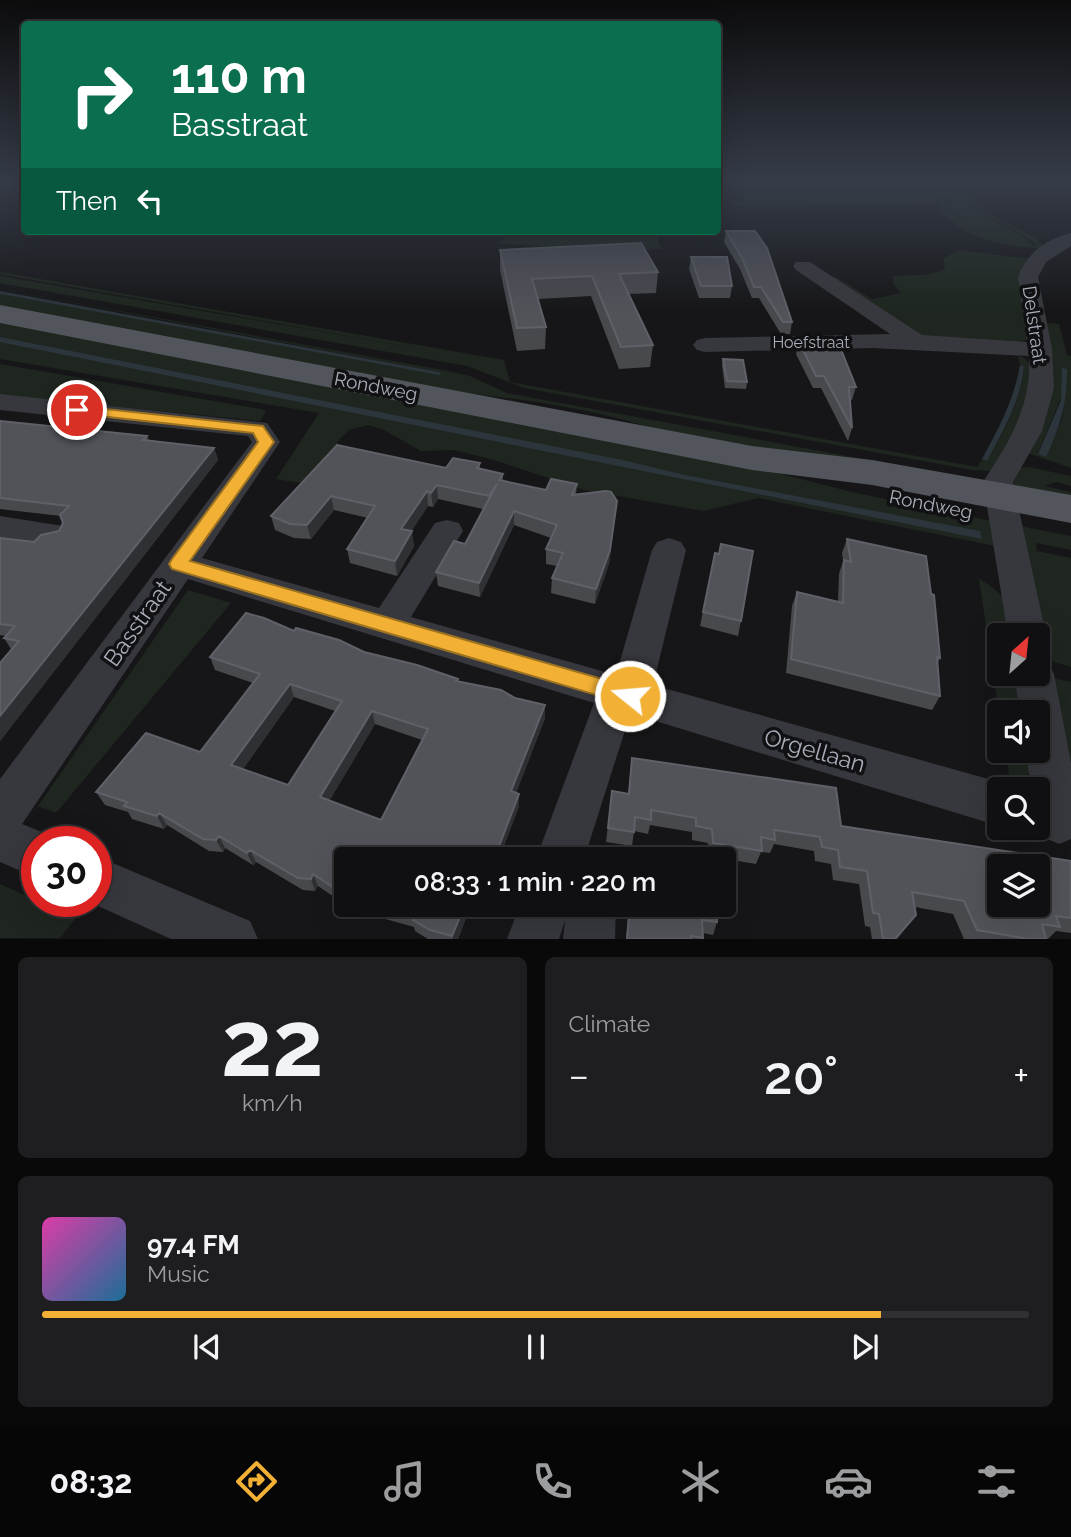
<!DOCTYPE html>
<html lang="en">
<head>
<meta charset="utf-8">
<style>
  :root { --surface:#101012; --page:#1e1e20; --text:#f1f3f6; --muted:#9c9d9f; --line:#303032; --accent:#f2b134 }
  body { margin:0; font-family:Raleway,sans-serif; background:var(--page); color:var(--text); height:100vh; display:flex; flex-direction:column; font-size:26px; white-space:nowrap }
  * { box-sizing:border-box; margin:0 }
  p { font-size:23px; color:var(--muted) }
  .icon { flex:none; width:38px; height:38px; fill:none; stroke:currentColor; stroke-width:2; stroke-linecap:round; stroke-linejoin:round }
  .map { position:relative; height:939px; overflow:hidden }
  .drawer { display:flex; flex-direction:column; gap:18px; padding:18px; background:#09090a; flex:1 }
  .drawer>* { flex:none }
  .top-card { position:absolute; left:21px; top:21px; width:700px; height:214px; border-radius:7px; box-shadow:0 7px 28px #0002,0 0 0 2px var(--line); background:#0b6e4f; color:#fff; overflow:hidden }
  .needle { width:46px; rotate:27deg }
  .tools { position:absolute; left:987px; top:623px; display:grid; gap:14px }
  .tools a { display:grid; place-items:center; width:63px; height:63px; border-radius:7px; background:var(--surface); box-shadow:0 7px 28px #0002,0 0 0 2px var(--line); font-size:35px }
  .speed { position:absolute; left:21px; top:826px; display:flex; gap:14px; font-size:35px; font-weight:700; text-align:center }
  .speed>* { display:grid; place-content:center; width:91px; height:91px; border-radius:50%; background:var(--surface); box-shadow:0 7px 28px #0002,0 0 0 2px var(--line); line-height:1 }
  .speed .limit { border:10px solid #d22; background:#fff; color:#111 }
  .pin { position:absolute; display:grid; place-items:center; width:60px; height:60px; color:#fff; margin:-30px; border:4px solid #fff; border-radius:50%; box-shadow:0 2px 7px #0007 }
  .me { position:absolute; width:77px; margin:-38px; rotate:287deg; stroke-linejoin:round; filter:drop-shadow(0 0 5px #0008) }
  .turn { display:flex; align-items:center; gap:24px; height:147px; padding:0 35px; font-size:32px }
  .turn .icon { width:91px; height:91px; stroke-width:2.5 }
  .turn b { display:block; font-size:49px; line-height:60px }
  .then { display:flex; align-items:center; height:66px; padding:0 35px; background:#0003; gap:14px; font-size:26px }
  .big { font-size:52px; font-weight:600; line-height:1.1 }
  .drawer .widget { flex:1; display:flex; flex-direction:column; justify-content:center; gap:10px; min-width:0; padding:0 24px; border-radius:10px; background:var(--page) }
  .drawer .dial { align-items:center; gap:0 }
  .dial b { font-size:91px; line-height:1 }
  .song { display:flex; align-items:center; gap:21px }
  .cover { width:84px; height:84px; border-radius:10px; background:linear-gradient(135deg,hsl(320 70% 55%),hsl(200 70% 35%)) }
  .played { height:7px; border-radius:4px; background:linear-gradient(90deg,var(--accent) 85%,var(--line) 85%) }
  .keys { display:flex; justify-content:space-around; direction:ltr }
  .heat { display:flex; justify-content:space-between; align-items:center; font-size:38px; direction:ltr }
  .drawer .tiles { flex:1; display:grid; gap:18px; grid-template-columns:1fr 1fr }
  .widget:last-child { grid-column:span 2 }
  .trip { position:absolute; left:334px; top:847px; width:402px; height:70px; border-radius:7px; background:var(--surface); box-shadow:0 7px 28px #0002,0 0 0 2px var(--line); font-weight:600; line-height:70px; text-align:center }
  .tab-bar { display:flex; height:112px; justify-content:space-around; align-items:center; background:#060607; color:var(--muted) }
  .tab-bar .icon { width:49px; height:49px }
  .tab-bar .active { color:var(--accent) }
  .tab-bar b { font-size:32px; color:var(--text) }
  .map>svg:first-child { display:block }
  .green { fill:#1e261f; fill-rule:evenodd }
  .water { fill:#2c353c }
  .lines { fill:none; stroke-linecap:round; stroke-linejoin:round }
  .street { fill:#37383d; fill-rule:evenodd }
  .primary { fill:#53555c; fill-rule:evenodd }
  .wall { fill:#47494d; fill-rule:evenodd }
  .shaded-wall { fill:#2f3033 }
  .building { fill:#525359; stroke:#5f6168; stroke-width:2; fill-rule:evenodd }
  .route { fill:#f2b134; stroke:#9d7322; stroke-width:2 }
  .labels { text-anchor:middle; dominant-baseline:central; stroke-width:7; stroke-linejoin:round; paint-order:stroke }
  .far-street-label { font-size:16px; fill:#a8adb8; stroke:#111113 }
  .street-label { font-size:19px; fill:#a8adb8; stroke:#111113 }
  .near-street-label { font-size:23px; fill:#a8adb8; stroke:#111113 }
</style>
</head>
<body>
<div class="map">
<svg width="1071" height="939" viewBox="0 0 1071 939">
  <rect width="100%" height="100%" fill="#161618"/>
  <!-- green -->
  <path class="green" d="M732,180H926L962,221L929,180H952L978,212L1024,237L1034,247L1036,244C1010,223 968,214 957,180L986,213L1037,238L1043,246V248C1007,248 961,238 939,209L942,203L738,206L732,201H744Z
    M512,231H655L661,249L630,250L498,244Z
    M958,250L1030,259V338L1019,343L928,340L829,280L836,277L872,299L901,293L893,283V276L922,275L938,272L945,268L943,259Z
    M0,272L504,360L510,382L977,467L982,459L987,460C1004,431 1021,401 1024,366L1020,365L1018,356L995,350L1018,354L1033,365L1029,405L991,471L972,470L524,388L467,366L0,283V276L433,351L0,274Z
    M0,289L448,371L470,376L507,393L983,481L675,436C607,410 514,397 440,391L0,307V294L440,374L439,372Z
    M0,319L754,467L852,492L991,521L995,546L758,498L703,511L584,490L494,460L454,450L421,451L384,430L368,425L349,430L337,442L339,454L313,485L276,479L319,413L0,359Z
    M1049,323L1059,324L1067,355L1071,356V468L1028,453L1043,324ZM1067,383L1062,419L1046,457L1038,453Z
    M0,364L261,409L266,411L260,421L0,395Z
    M1029,467L1071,476V486L1056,482L1045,486L1071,492V504L1013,493L1014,480L1020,468Z
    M1020,526L1071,536V550L1036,543L1037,551L1071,558V667L1048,660Z
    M979,579C1008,595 1007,605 1012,635H999V674H1019L1026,712H999Z
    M188,590L231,603L56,813L38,806Z
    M1052,678L1071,682V765Z
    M1005,751H1033C1036,770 1027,778 1011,785Z
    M0,884L76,918L60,938H0Z"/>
  <!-- water -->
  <path class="water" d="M0,291L439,372L441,373L439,375L22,298L0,294Z
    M0,337L618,459L685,475L980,531L982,539L0,342Z
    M1020,365L1024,366C1021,401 1003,431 987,461L982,459C999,428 1014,400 1020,365Z
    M1062,368L1067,369C1068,401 1060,428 1046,457L1038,454L1061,400Z"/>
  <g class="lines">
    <!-- street -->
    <path class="street" d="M1071,233V246L1046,262L1038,277L1052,349L1054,388L1042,431L1013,482L1046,635L1038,646V635H1008L983,482C1009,442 1032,406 1029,356L873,348L705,352L697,350L693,345L697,340L705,338L890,334L796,270L793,266L796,262H810L922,335L1027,342L1018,277C1027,253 1046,239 1071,233Z
      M0,394L267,423L280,442L202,558L379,608L435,523L447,520L459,523L463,531L411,617L616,675L652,550L657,542L669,538L681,542L686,550L653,685L999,782L1015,789H999V826L636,715L628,721L584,859H536L594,703L188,579L22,824L54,837L56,842H37V878L0,862V779L252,442L248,436L0,410Z
      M0,516L63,526L67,534L63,542L51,545L0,538Z
      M1038,659L1048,662L1054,674L1071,763V839L1059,844L1043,837L1038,826V789H1031L1026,751H1038V712H1020L1014,674H1038Z
      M96,856L250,921L258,939H171L87,901H96Z
      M520,905H616L615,939H563L565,920L559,939H507Z"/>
    <!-- primary -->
    <path class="primary" d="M0,305L752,446L872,460L1071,495V523L872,485L752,470L0,323Z"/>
  </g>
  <!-- wall -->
  <path class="wall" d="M726,231L792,322L790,334H781L759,298H752L740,269L724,242Z
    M500,250L658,272L656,293L628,294L653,345L650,367L619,369L591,296L538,299L546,327L545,349L517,351L500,270Z
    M691,257L732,286L730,298H699L689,269Z
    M799,342L856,387L852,400L850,399L852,428L848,441L821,388H813L796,354Z
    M723,359L747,382L746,389L725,388L722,366Z
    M0,421L147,436L149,440L214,448L218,460L0,741V663L11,649L4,638L6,636L0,635V538L34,542L59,531L63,523L61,516L0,509Z
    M337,445L446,468L480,463V469L503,474V481L546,490L577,484L576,495L617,501L609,564L595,604L551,593L552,578L557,566L546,564V549L551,538L514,525L480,597L438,586L436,572L465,544L483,509L438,499L433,507L428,506L411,531L414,546L397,576L350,563L347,549L368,518L334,510L311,539L294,538L275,530L271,516Z
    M847,539L940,658L937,664L940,696L932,710L786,673L792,606L797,592L838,602L839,574L843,561L842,553Z
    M715,553L741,621L738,636L700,626Z
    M294,631L458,679V681L545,718L516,793L519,806L499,859H346V905L318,886L315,891L303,890L256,862L253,865L225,848L223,852L209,851L167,825L164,829L132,819L128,812L105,805L96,792L200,752L253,683L215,670L210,657ZM294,697L335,711L288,785L243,769ZM375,724L422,740L381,820L329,801Z
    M632,758L841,826L1071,861V933L1056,931L1048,939H964L953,914L915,907L916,915L897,939H872L870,927L865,926L859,884L833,880L831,864L815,861L814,851L774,844L770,853L761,852L756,864L708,856V843L692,840V832L650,825L648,834L634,831L632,846L606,842L612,791L628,794Z
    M347,905H471L458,939H428L415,931L414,927L357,911Z
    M629,905L671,910V905H717V922L713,935L703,933L702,939H626Z"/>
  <!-- shaded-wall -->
  <path class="shaded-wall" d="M214,448L218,460L0,741V716Z
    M437,485L438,499L433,507L431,493Z
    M427,491L428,506L404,543L401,529Z
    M331,496L334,510L311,539L307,525Z
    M617,501L609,564L595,604L596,589Z
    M514,511V525L480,597L479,583Z
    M412,531L414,546L397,576L395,561Z
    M290,684L294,697L237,777L231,765Z
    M545,705V718L512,803L511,791Z
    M372,711L375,724L324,810L320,797Z
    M519,794V806L499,859H494Z
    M159,813L167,825L164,829L157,816Z
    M219,836L225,848L223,852L216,840Z
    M250,850L256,862L253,865L247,853Z
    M313,874L318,886L315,891L311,879Z
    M465,905H471L458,939H453L452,936Z
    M916,915L897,939H895Z"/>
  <!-- building -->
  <path class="building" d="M726,231H755L767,248L792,322H783L761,287H754L742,258Z
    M641,243L658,272L619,274L653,345L621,347L592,276L532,279L546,327L517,328L500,250Z
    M691,257H727L732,286H701Z
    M799,342H838L856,387H849L852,428L824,376H816Z
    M723,359L743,360L747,382L727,381Z
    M0,421L147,436L143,440L214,448L0,716V663L19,641L4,638L15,626L0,624V538L34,542L41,535L59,531L63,523L60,515L69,506L0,498Z
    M337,445L446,468L453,458L480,463L477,468L503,474L499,480L546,490L551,479L577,484L572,495L606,491L611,492L617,501L610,550L596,589L552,578L563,553L546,549L557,525L514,511L479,583L436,572L454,541L465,544L497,484L489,496L437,485L431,493L427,491L401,529L412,531L395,561L347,549L375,506L331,496L307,525L290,524L271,516Z
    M847,539L926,556L931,594L934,595L940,658L937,657L940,696L791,659L797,592L843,603L844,560L851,562Z
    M721,544L753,551L741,621L703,612L715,553L719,554Z
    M246,613L264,618L294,631L296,628L339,640L364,652L417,665L458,679L456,681L501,690L515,698L545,705L511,791L519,794L494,859H346V896L313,874L311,879L298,878L250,850L247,853L219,836L216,840L203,839L159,813L157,816L124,806L127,802L96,792L146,733L200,752L260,674L210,657ZM290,684L342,701L288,785L231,765ZM372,711L428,729L381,820L320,797Z
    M632,758L836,788L841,826L1071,861V918L1056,916L1060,927L1042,924L1046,939H1027L1017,937L977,930L964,901L912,892L916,915L895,939H883L879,914L873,913L867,871L840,867L838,850L822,847L820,837L774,830L775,840L761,837L762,851L713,843L712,829L696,826V818L651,810V820L635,817L634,832L608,828L612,791L629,794ZM999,866H1038V905H999Z
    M371,905H465L452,936L430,930L413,920L414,917Z
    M630,905H638L675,911V905H717V922L702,920L703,938L691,936V939H627Z"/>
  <!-- sky -->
  <linearGradient id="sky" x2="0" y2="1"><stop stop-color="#0c0c0d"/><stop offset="0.58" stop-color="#363c48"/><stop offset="1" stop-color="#363c48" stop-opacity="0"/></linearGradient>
  <rect width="1071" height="312" fill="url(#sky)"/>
  <!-- route -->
  <path class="route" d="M77,406L263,426L274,442L190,561L630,687L638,690L641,696L638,703L630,705L172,569L169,564L172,559L258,442L253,433L72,413L70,410L72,407Z"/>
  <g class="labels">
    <!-- far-street labels -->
    <g class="far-street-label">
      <text x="811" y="342">Hoefstraat</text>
    </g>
    <!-- street labels -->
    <g class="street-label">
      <text transform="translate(1035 325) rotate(82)">Delstraat</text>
      <text transform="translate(376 386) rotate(11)">Rondweg</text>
      <text transform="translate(931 504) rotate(11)">Rondweg</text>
    </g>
    <!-- near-street labels -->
    <g class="near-street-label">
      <text transform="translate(137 623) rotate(-55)">Basstraat</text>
      <text transform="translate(815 750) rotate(16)">Orgellaan</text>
    </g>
  </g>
</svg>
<div class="tools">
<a><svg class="needle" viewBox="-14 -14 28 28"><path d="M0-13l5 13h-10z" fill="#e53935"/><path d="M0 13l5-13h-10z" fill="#9c9d9f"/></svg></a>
<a><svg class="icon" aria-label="sound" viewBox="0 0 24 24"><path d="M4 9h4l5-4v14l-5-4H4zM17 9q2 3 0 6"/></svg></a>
<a><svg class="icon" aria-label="search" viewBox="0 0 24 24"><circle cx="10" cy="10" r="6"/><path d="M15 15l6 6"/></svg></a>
<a><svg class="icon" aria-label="layers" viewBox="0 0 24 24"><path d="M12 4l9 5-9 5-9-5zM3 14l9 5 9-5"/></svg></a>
</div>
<div class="speed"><div class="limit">30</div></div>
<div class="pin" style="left:77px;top:410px;background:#d93025"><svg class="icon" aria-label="arrive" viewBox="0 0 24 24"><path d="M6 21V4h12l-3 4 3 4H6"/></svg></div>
<svg class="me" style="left:630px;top:696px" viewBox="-20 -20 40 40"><circle r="17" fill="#f2b134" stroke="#fff" stroke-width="3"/><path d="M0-11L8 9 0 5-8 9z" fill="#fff"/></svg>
<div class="trip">08:33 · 1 min · 220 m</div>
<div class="top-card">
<div class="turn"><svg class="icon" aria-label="right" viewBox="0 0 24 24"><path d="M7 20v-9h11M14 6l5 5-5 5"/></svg><div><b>110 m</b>Basstraat</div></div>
<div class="then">Then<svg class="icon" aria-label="left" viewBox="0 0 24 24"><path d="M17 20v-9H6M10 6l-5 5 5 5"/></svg></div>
</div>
</div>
<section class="drawer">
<div class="tiles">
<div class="widget dial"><b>22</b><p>km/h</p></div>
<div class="widget"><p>Climate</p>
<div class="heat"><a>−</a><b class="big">20°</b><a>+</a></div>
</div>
<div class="widget">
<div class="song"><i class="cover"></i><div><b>97.4 FM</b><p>Music</p></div></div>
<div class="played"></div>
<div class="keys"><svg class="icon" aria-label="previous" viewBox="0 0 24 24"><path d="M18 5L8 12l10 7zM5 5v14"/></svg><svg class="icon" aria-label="pause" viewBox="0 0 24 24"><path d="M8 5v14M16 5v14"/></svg><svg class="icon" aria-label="next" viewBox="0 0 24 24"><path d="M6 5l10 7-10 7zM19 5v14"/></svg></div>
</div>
</div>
</section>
<nav class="tab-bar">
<b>08:32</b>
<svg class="icon active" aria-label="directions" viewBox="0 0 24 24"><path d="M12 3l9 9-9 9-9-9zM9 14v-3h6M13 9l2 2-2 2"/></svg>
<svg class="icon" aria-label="music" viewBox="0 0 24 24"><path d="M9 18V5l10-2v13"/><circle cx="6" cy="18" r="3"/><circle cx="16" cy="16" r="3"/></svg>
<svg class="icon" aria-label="phone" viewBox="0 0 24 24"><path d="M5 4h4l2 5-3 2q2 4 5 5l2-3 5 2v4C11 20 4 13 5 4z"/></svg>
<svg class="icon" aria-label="climate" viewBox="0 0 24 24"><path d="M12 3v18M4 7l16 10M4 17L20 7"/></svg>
<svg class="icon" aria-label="car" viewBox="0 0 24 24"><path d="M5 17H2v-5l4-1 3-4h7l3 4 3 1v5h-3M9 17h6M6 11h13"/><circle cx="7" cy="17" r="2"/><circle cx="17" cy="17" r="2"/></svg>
<svg class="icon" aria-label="filters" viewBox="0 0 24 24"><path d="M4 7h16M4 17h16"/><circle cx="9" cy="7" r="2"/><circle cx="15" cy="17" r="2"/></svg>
</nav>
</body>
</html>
